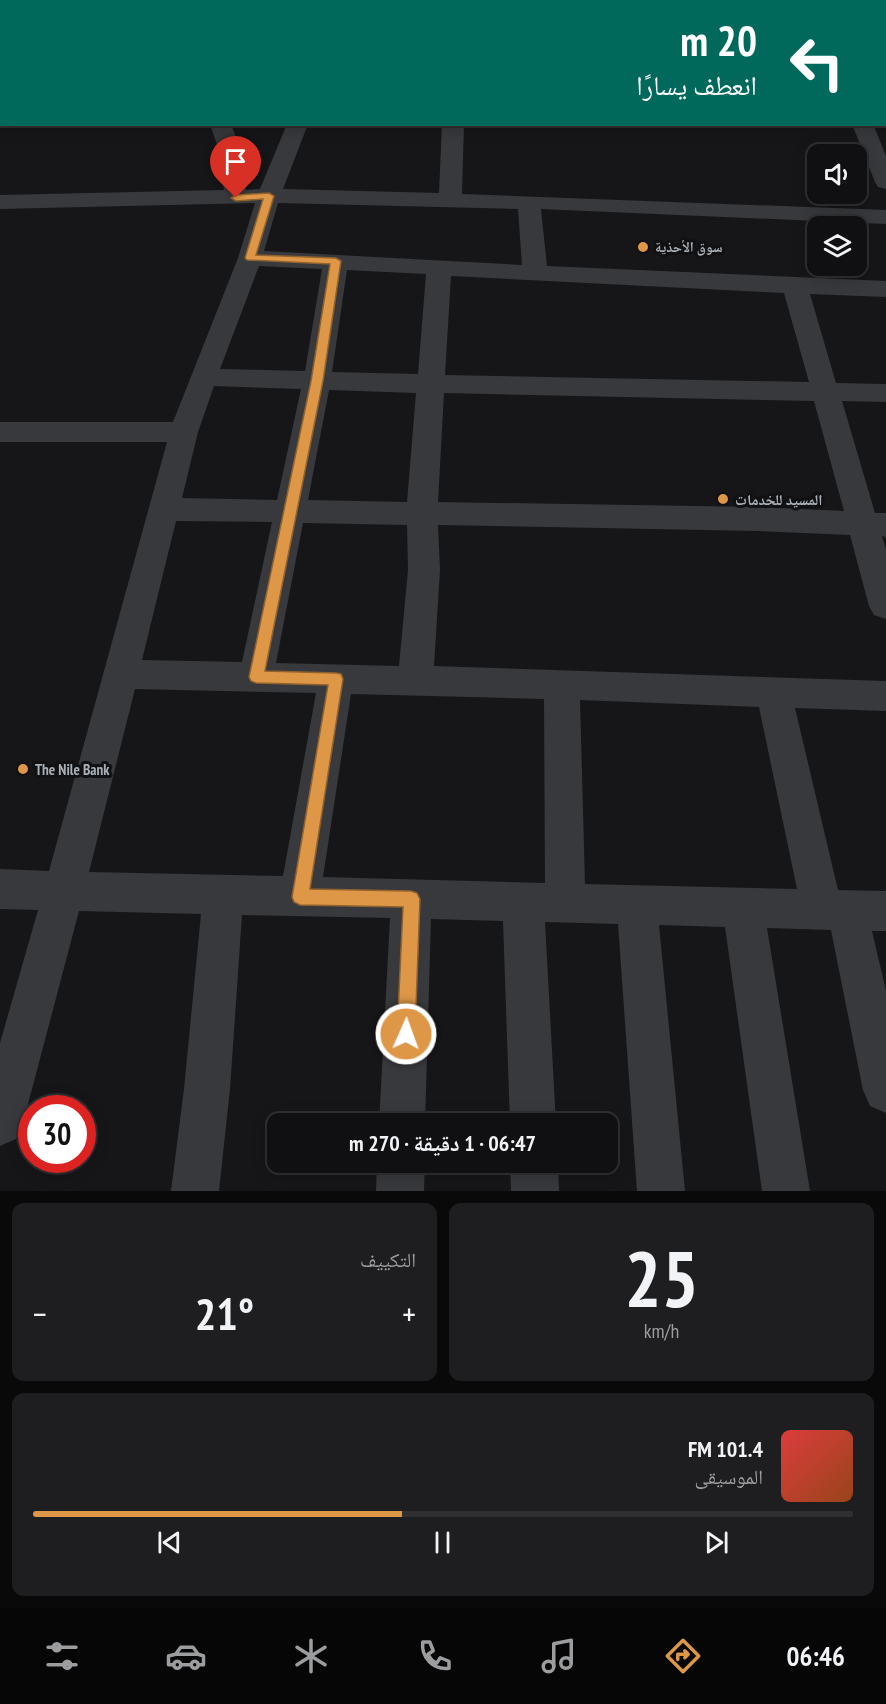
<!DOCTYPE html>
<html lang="ar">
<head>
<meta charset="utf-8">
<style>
  :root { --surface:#101012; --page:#1e1e20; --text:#f1f3f6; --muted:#9c9d9f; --line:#303032; --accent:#de9647 }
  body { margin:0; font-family:"PT Sans Narrow","Noto Naskh Arabic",sans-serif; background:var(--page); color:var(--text); direction:rtl; height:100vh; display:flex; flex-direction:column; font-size:22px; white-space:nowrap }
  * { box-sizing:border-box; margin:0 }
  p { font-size:20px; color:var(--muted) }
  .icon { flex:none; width:33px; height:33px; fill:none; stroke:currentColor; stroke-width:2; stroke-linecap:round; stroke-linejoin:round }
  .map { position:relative; height:1191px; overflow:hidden; direction:ltr }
  .details { display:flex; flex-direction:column; gap:12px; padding:12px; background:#09090a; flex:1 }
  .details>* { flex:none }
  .banner { position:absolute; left:0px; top:0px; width:886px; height:126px; box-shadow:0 3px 15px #0003,0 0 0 2px var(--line); direction:rtl; background:#00695c; color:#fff; overflow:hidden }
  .controls { position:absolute; left:807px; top:144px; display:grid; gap:12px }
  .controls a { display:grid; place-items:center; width:60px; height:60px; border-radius:12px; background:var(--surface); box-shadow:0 3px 15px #0003,0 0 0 2px var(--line); font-size:30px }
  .speed { position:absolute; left:18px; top:1095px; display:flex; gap:12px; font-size:30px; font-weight:700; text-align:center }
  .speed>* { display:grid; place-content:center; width:78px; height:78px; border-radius:50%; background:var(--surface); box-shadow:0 3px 15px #0003,0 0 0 2px var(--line); line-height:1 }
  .speed .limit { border:9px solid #d22; background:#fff; color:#111 }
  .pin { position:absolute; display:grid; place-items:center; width:51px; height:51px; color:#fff; margin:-62px -26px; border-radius:50% 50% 50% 0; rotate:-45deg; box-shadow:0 0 6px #0007 }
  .pin .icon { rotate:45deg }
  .me { position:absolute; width:66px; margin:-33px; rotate:2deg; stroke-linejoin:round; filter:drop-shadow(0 0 4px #0008) }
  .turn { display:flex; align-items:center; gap:21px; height:126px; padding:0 30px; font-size:27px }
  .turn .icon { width:78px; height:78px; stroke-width:2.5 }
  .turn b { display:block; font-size:42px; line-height:51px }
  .big { font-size:45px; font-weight:700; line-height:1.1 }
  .details .widget { flex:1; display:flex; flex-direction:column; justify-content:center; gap:9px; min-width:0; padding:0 21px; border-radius:12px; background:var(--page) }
  .details .dial { align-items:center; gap:0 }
  .dial b { font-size:78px; line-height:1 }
  .song { display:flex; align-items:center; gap:18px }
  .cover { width:72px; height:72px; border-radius:9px; background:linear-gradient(135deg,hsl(0 70% 55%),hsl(20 70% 35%)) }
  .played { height:6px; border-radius:3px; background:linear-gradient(90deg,var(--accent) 45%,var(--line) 45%) }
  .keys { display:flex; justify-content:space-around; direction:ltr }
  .heat { display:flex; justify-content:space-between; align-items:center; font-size:33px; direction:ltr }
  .details .tiles { flex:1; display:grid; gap:12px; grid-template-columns:1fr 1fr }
  .widget:last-child { grid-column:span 2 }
  .trip { position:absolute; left:267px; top:1113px; width:351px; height:60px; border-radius:12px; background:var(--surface); box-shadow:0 3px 15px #0003,0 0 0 2px var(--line); font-weight:700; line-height:60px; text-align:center; direction:rtl }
  .dock { display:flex; height:96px; justify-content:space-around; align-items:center; background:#060607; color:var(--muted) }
  .dock .icon { width:42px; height:42px }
  .dock .current { color:var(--accent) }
  .dock b { font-size:27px; color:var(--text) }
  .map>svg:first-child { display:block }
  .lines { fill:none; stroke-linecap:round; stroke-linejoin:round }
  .minor { fill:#37393c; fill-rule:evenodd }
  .route { fill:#de9647; stroke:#90622e; stroke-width:1.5 }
  .poi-dot { fill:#de9647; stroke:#111113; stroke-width:2 }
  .labels { text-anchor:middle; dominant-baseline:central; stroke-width:6; stroke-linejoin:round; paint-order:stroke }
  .far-poi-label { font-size:14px; font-weight:bold; fill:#a9afb6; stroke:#111113; text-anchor:start }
  .poi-label { font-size:15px; font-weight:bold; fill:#a9afb6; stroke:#111113; text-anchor:start }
</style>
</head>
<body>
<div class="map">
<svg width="886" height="1191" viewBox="0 0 886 1191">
  <rect width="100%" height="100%" fill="#161618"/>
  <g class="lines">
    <!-- minor -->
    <path class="minor" d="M73,0H94L95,2H74Z
      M240,0H262L239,2Z
      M312,0H330V2H312Z
      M771,0H789L790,2H772Z
      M0,20H2V32H0Z
      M210,124H231L240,148L246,190L260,189L287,124H308L283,189L439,193L442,124H464L462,194L886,210V224L541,209L547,266L886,281V297L810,294L836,383L886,384V402L842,401L875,513H886V537L882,536L886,550V619L874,615L869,606L850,535L758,531L438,525L440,570L434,666L886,681V711L795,708L838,890L886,891V931H872L886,991V1113L870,1106L863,1090L831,930L767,928L810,1191H762L725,927L659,925L685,1191H637L618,924L545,922L556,1124H510L503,921L431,919L425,1124H379L390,918L242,915L230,1089L219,1191H171L184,1089L201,914L79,911L23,1123L16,1139L0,1146V1043L38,910L0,909V869L49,871L167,442H0V422H173L238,258L255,203L0,209V195L224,190L218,148ZM278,203L518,209L522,265L264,251ZM259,266L322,269L305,371L220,369ZM347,270L426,274L418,374L332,372ZM451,276L784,293L809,382L445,375ZM214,386L301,389L277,500L182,498L198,432ZM329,390L416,393L407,502L308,500ZM444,393L814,401L844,511L758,507L438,502ZM176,521L272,522L242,662L142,660ZM303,523L407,525L408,570L399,666L276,663ZM135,689L316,693L283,876L89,872ZM351,694L544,699L545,883L323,877ZM580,700L759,707L797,889L585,884Z
      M852,124H873L886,156V189L878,187L875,182Z
      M377,1162H425L424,1191H376Z
      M510,1162H558L559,1191H511Z"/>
  </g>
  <!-- route -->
  <path class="route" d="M269,193L274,196L256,255L336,258L341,261L323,381L265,671L336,673L341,674L343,679L310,889L411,891L417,893L420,899L415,1034L412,1040L406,1043L399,1040L397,1034L403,907L300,905L294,902L292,897L328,685L256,683L251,681L249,677L311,381L330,264L247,260L245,258L263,199L236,201L231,198L236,195Z"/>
  <!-- markers -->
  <g class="poi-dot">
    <circle cx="643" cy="247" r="6"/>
    <circle cx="723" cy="499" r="6"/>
    <circle cx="23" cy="769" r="6"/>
  </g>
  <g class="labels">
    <!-- far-poi labels -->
    <g class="far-poi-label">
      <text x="655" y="247">سوق الأحذية</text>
    </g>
    <!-- poi labels -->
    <g class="poi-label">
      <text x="735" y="499">المسيد للخدمات</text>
      <text x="35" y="769">The Nile Bank</text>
    </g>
  </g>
</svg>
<div class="controls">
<a><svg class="icon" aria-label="sound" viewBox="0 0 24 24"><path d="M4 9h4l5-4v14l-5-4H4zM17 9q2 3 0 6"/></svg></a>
<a><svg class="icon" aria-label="layers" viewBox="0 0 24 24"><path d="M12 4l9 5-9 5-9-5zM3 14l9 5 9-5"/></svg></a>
</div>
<div class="speed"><div class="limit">30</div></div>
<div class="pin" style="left:236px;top:198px;background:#d93025"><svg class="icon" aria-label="arrive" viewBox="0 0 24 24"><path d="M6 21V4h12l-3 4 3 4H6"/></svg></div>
<svg class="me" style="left:406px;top:1034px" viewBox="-20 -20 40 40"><circle r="17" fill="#de9647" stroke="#fff" stroke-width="3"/><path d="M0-11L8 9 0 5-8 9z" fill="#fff"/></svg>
<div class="trip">06:47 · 1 دقيقة · 270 m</div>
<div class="banner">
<div class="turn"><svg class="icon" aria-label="left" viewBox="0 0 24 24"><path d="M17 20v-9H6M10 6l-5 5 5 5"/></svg><div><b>20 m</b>انعطف يسارًا</div></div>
</div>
</div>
<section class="details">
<div class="tiles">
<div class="widget dial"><b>25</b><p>km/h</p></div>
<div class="widget"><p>التكييف</p>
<div class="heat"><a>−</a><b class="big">21°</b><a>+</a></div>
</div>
<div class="widget">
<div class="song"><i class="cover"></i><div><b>101.4 FM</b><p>الموسيقى</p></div></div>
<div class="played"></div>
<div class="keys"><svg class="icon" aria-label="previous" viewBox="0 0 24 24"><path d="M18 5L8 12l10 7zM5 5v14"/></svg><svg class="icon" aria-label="pause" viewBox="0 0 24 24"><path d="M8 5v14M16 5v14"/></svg><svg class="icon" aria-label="next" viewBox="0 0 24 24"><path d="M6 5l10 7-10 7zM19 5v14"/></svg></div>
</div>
</div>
</section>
<nav class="dock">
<b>06:46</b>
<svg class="icon current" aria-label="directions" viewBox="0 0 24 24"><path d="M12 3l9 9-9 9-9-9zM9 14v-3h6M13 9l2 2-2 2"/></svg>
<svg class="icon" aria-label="music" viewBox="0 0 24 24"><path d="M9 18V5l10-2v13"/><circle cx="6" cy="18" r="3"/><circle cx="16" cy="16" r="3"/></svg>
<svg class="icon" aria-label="phone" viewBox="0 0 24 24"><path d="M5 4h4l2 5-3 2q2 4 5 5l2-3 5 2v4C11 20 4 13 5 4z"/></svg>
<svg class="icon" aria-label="climate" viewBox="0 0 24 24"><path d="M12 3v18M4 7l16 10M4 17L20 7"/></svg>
<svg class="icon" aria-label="car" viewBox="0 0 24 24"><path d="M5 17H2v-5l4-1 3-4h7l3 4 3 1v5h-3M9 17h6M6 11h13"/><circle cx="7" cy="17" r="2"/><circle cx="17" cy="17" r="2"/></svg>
<svg class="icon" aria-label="filters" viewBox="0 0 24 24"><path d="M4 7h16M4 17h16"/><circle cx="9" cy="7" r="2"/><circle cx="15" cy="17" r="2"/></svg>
</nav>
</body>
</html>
